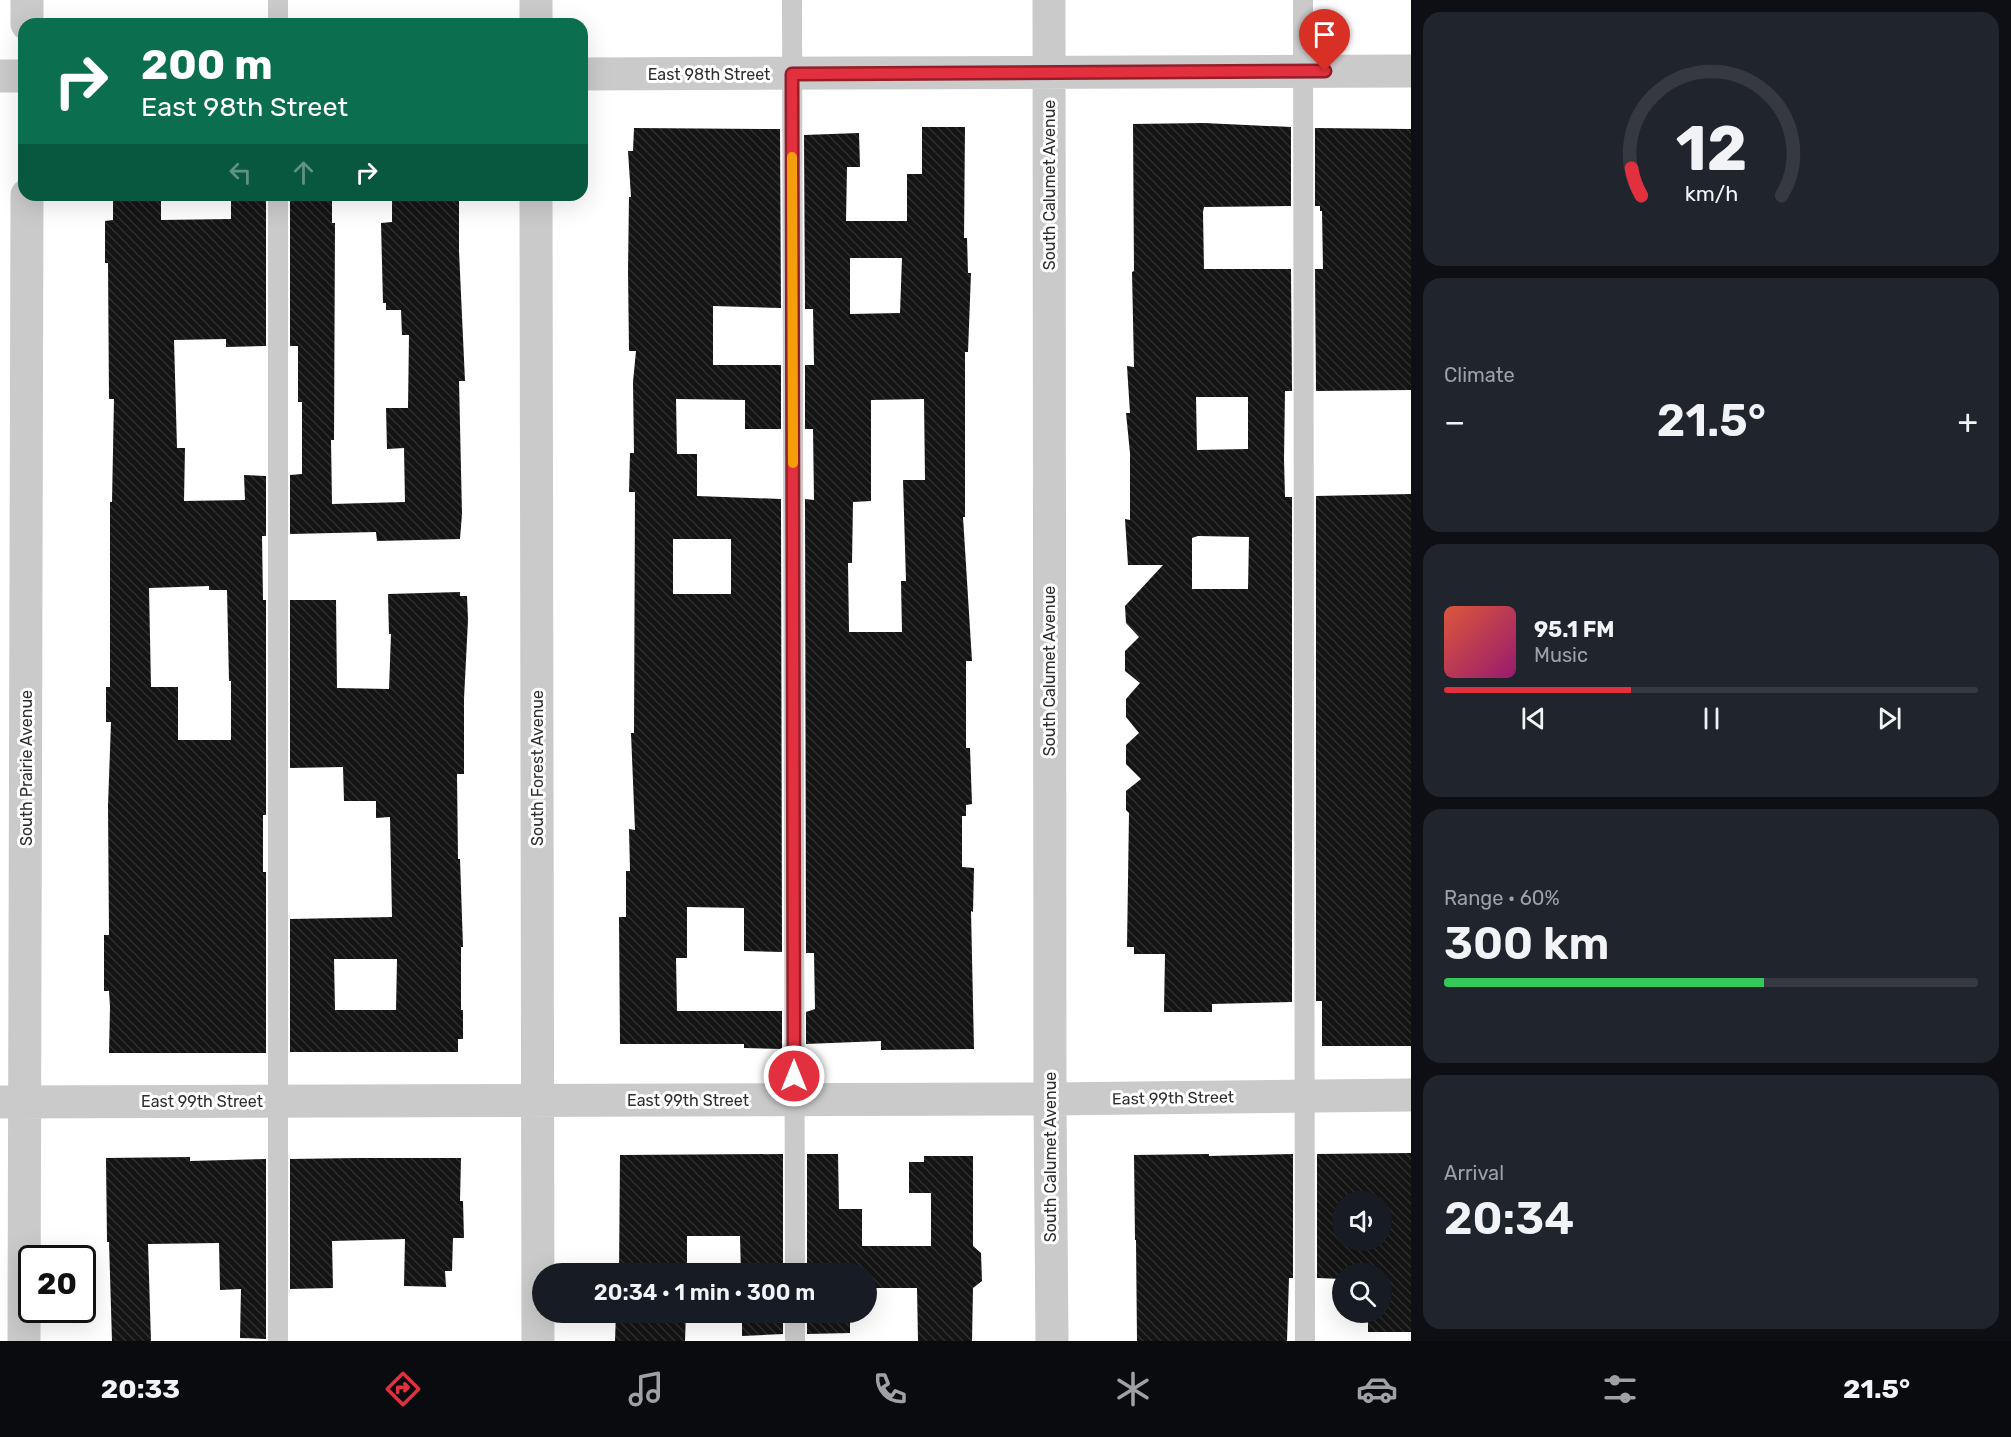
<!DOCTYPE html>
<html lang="en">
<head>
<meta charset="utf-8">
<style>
  :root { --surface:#171b24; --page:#20242c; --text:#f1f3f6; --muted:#9ea1a6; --line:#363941; --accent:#e3303f }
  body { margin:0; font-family:Rubik,sans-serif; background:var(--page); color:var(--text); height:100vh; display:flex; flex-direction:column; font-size:22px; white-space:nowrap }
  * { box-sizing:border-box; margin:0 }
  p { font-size:20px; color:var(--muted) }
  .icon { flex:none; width:33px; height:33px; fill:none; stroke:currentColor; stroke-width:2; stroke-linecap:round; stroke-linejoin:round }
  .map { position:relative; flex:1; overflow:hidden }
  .panel { display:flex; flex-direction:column; gap:12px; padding:12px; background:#0d0f14; width:600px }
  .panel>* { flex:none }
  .top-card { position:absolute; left:18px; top:18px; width:570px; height:183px; border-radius:18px; box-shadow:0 6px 24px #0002; background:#0b6e4f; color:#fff; overflow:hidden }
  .buttons { position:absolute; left:1332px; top:1191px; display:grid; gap:12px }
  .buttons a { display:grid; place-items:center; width:60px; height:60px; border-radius:50%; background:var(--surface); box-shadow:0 6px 24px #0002; font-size:30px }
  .speed { position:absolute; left:18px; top:1245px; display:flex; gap:12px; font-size:30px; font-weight:700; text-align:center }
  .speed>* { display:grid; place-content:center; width:78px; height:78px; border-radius:50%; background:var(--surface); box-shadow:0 6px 24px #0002; line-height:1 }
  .speed .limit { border:3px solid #111; border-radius:9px; background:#fff; color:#111 }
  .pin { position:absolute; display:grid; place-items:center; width:51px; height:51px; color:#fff; margin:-62px -26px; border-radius:50% 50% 50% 0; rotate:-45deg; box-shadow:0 0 6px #0007 }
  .pin .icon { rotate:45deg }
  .me { position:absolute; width:66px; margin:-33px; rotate:0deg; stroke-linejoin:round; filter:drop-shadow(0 0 4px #0008) }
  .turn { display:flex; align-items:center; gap:21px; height:126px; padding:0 24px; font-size:27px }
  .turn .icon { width:78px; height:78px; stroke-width:2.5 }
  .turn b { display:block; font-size:42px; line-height:51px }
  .lanes { display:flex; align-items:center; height:57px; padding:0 24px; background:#0003; justify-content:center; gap:30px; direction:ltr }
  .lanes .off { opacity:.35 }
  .big { font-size:45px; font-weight:600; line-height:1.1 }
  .panel .card { flex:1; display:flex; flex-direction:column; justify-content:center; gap:9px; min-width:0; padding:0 21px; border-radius:18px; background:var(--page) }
  .panel .dial { align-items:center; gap:0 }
  .dial svg { height:156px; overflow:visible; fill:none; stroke:var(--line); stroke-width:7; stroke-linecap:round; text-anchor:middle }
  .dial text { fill:var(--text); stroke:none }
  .song { display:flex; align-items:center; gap:18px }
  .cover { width:72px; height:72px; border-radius:9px; background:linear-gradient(135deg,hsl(10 70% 55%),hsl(320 70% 35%)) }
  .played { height:6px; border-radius:3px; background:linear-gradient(90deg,var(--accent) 35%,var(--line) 35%) }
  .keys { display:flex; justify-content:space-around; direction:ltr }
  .heat { display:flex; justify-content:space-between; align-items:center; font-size:33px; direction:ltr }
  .charge { height:9px; border-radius:4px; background:linear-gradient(90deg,#34c759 60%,var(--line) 0) }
  .trip { position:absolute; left:532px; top:1263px; width:345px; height:60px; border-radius:30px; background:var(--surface); box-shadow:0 6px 24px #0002; font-weight:600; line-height:60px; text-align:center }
  .dock { display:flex; height:96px; justify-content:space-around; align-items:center; background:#090b0e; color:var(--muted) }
  .dock .icon { width:42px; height:42px }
  .dock .selected { color:var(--accent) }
  .dock b { font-size:27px; color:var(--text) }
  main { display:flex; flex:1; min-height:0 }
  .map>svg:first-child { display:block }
  .building { fill:url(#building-back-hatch); fill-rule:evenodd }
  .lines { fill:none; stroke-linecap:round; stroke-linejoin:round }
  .lane { stroke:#cacaca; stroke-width:20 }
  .street { stroke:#cacaca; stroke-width:33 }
  .route-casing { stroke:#941f29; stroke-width:15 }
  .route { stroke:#e3303f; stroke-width:10 }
  .slow { stroke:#f59e0b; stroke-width:10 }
  .labels { text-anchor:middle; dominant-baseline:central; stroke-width:6; stroke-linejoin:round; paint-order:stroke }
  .street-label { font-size:16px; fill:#2d2d2d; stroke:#fff }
</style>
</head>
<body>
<main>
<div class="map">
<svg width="1411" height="1341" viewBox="0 0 1411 1341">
  <defs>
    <pattern id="building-back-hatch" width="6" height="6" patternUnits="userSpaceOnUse" patternTransform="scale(1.5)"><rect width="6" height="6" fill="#141414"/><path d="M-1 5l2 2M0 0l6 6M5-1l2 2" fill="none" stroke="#2e2e2e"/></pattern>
  </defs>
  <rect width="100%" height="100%" fill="#fff"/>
  <!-- building -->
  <path class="building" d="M1204,123L1291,127V206L1204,207L1203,212L1204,269H1291L1292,391H1285L1284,459L1285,497H1292V1002L1212,1004V1012H1164L1165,954H1134V947H1127L1129,813L1126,810V791L1141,779L1126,764V745L1139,733L1126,717V699L1140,683L1125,671V651L1139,637L1126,623L1125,606L1163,565H1128L1125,519L1130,520V453L1126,413H1130L1127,366L1134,367L1132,272L1134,271L1133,124ZM1196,397H1248V449L1197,450ZM1198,536L1249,537L1248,589H1192V538Z
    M922,127H965L964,238H967L968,273H971L968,352H965V517H963L972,661H966V748H970L972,804L966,805V816H962V867L974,868L973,912L971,911L974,1049L881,1050V1041L806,1044V1012L815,1009L814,953H806L805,499L814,500L813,429H805V365H814L813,309H805L804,135L859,133L860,167H847L846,221H907V174H922ZM850,258H902L900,313L850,314ZM924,399L925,480H903L906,581H901L902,632H849L848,563H852L853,502L871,501V400Z
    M634,128L780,129L781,308L713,306V365H781V429H745V400L676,399L677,454H697V496L781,499L782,952L744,951V908L687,907V958H676L677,1011H782V1049L744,1048V1044H620L619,917H626V871H630L629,829L635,830L631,733H634L635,492H629L630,453H634L633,382L636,351H629L628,270L629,197H631L628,151H633ZM673,539H731V594H673Z
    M1315,128L1411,129V390L1316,391L1315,269H1323L1322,211H1320V206H1315Z
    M113,195H161V220L231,219V195H266V346L226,347V339L174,340L177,448H185L184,501L245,500L244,475L266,476V536H262L263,600H266V815H263V872H266V1053H109L110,1007L109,991H104V935H109L108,806L111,722H106V687H110V502H112L114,399H109L108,263H105V221L113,220ZM209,586V590H227L229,681H231V740H178V687H151L149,588Z
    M290,195H332V223H335L334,440H331L332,504L405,502L404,448L387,449L386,408H408L409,335H402L401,310H386V303H383L381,223L392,222V195H459V251L465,381H459L462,514L460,539L377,541L376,532L290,534V475L302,474V402H298V346H290Z
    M1411,494V1046H1322V1001H1316V496Z
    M460,592V596H467L468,620L464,699V774H457L458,859H460L463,947H461V1010H463V1039H458V1052H290V919L392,917L390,817L376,818V801H344L343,767L290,768V600H336L337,688L389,689L391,634H389L388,594ZM334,959H397L396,1010H335Z
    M1411,1153V1332H1368V1312H1382V1274H1342V1279L1317,1278V1154ZM1342,1202H1382V1240H1342Z
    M783,1154V1274H741L740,1236H687V1274H619L620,1155Z
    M807,1154H838L839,1209H862V1246H931V1193H909V1162H924V1156H973V1246L981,1253L982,1281L973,1288L972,1341H918L917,1288H867V1274H807Z
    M1209,1154V1156L1293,1154V1278H1289L1287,1341H1137L1136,1240H1135L1134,1155Z
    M190,1157V1161L266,1159V1339L240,1338L241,1289L220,1290L219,1243L148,1244L151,1341H112L109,1242H107L106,1158Z
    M358,1158H461L460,1201H463L464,1238H453L452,1271H445L446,1287L404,1286L405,1239L332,1241L333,1288L290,1289V1159Z
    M616,1312H686L685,1341H615Z
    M742,1312H783V1334L742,1336Z
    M807,1312H850V1333L807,1334Z"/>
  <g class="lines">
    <!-- lane -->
    <path class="lane" d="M278,0V24
      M792,0L795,1274
      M1303,0L1305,1341
      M278,195V1341
      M795,1312V1341"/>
    <!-- street -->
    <path class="street" d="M27,0V24
      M536,0V24
      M1049,0L1050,1099L1052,1341
      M582,74L1411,71
      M0,76H24
      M536,195L538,1341
      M0,1102L1050,1099L1411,1095
      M24,1341L27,195"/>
  </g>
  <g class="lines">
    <defs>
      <path id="route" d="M794,1076L792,74L1325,71"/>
    </defs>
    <!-- route casing -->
    <use href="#route" class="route-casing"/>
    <!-- route -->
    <use href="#route" class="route"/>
    <!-- slow -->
    <path class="slow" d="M792,157L793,463"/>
  </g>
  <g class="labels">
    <!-- street labels -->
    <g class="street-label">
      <text x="709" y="74">East 98th Street</text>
      <text transform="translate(1049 185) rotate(-90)">South Calumet Avenue</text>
      <text transform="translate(1049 671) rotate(-90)">South Calumet Avenue</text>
      <text transform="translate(26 768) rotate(-90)">South Prairie Avenue</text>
      <text transform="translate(537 768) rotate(-90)">South Forest Avenue</text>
      <text transform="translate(1173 1098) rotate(-1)">East 99th Street</text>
      <text x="688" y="1100">East 99th Street</text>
      <text x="202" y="1101">East 99th Street</text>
      <text transform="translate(1050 1157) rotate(-90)">South Calumet Avenue</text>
    </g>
  </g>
</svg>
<div class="buttons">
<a><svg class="icon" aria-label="sound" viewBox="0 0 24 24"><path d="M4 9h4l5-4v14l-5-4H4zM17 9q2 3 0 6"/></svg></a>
<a><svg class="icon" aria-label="search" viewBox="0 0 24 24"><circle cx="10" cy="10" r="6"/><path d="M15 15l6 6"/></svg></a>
</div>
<div class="speed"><div class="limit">20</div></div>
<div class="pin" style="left:1325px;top:71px;background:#d93025"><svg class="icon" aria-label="arrive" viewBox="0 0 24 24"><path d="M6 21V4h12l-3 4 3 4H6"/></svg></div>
<svg class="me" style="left:794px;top:1076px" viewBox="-20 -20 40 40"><circle r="17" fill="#e3303f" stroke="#fff" stroke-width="3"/><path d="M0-11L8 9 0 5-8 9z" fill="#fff"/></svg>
<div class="trip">20:34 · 1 min · 300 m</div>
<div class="top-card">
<div class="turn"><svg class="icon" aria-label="right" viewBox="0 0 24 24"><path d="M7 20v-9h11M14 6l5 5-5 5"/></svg><div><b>200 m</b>East 98th Street</div></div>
<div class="lanes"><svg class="icon off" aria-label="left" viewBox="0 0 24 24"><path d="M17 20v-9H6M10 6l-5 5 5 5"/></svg><svg class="icon off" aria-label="ahead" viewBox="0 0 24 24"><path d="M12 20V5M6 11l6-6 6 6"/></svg><svg class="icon" aria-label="right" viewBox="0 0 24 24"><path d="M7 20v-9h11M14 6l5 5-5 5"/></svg></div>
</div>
</div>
<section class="panel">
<div class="card dial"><svg viewBox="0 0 100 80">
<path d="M14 69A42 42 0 1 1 86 69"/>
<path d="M14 69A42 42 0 0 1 9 55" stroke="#e3303f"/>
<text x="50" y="56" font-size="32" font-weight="700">12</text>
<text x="50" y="72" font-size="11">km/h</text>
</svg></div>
<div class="card"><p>Climate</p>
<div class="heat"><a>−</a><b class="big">21.5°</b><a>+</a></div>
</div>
<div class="card">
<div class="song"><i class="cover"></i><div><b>95.1 FM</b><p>Music</p></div></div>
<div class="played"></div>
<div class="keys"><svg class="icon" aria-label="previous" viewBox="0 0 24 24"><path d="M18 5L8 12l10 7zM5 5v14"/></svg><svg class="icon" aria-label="pause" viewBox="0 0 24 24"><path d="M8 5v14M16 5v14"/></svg><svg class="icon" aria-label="next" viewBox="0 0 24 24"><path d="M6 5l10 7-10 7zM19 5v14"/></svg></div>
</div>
<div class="card"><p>Range · 60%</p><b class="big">300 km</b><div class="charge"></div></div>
<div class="card"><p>Arrival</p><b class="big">20:34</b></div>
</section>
</main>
<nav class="dock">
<b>20:33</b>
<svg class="icon selected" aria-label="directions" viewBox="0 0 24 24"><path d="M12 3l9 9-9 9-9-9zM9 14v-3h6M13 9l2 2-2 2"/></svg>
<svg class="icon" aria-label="music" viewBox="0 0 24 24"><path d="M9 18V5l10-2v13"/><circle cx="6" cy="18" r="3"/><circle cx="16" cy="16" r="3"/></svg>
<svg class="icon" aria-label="phone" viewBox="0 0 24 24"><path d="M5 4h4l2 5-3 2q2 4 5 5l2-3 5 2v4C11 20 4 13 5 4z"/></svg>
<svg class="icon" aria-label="climate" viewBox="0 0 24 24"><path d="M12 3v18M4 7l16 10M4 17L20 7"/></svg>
<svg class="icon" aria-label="car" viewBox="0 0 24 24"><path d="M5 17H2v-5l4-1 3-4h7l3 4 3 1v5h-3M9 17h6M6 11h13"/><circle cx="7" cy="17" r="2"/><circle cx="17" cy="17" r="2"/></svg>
<svg class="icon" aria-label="filters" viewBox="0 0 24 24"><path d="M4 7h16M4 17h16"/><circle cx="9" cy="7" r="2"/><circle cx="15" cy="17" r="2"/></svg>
<b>21.5°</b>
</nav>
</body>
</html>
